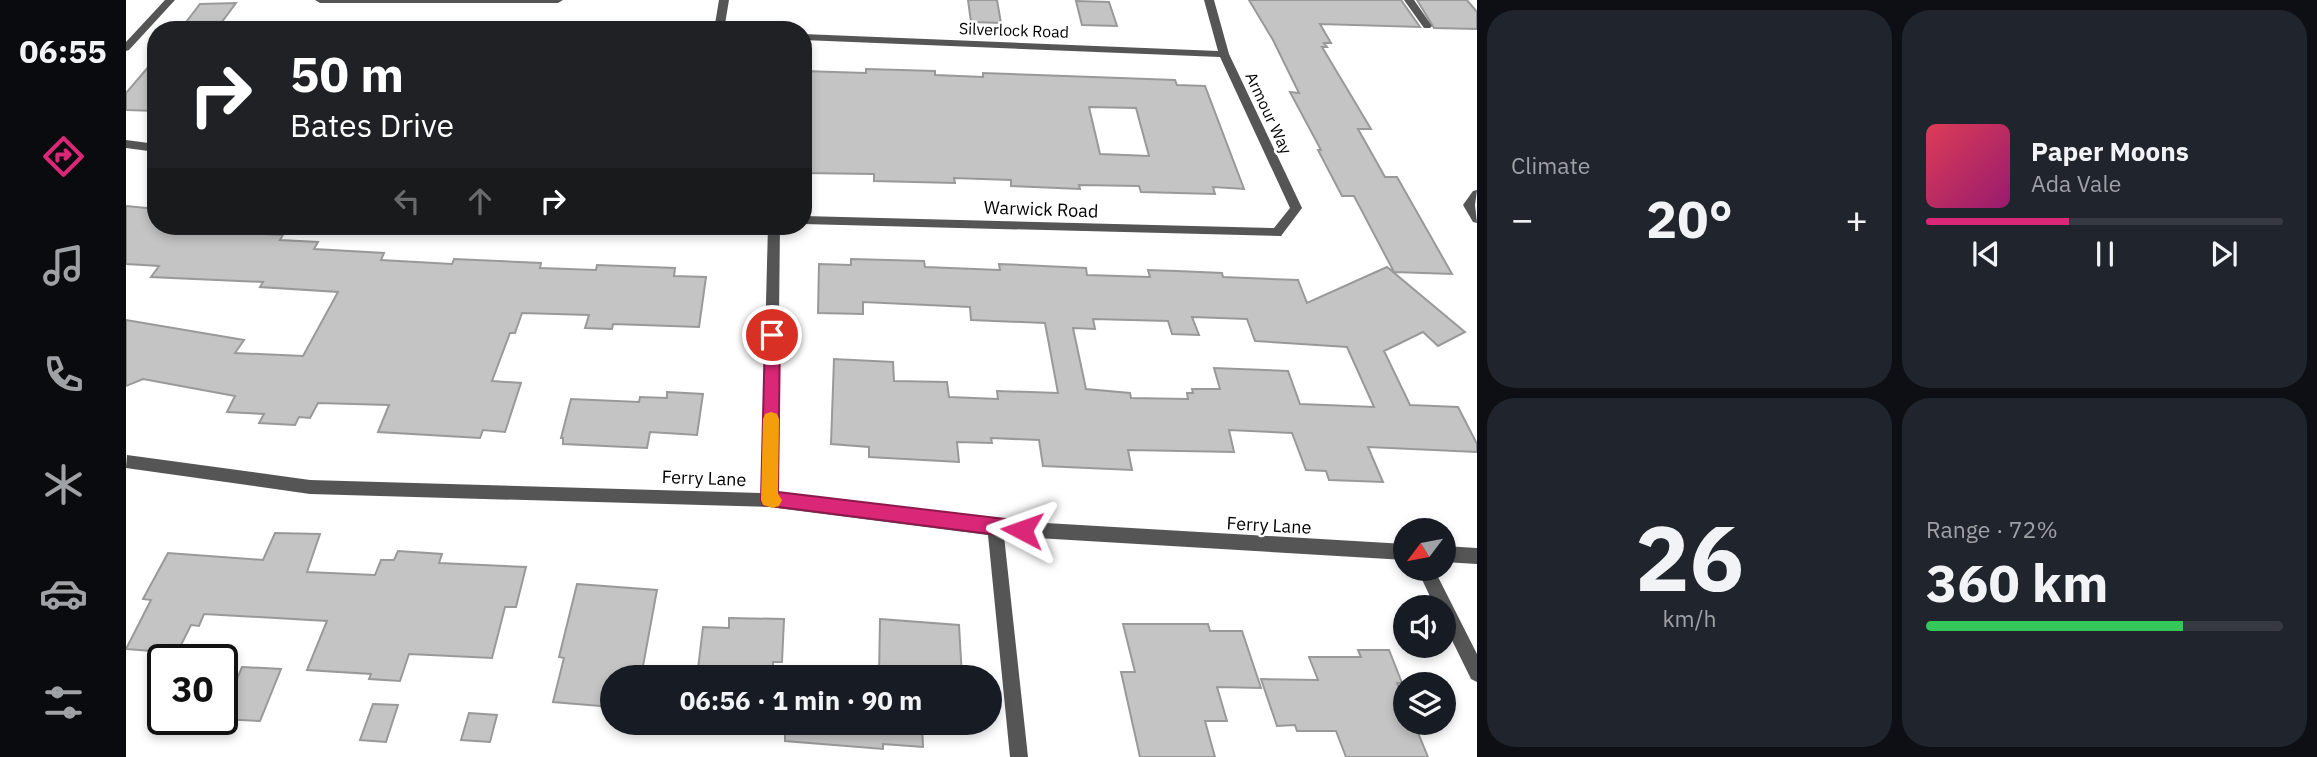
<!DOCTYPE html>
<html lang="en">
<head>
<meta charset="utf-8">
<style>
  :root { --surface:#171b24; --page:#20242c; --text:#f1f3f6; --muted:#9ea1a6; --line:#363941; --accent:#db2777 }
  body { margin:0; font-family:"IBM Plex Sans",sans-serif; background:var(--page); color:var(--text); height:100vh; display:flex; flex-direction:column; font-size:26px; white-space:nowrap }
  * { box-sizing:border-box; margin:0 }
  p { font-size:23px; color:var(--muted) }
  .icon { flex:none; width:38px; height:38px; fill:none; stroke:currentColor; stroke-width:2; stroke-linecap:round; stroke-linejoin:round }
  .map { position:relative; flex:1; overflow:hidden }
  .side { display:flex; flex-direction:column; gap:10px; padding:10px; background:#0d0f14; width:840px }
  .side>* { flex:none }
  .hud { position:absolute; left:21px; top:21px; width:665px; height:214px; border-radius:28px; box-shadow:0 4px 10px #0003; background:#202124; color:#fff; overflow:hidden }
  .needle { width:46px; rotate:238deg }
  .buttons { position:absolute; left:1267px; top:518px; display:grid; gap:14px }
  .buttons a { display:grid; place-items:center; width:63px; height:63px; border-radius:50%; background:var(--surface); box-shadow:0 4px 10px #0003; font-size:35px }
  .speed { position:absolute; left:21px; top:644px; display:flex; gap:14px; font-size:35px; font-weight:700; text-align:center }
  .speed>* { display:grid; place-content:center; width:91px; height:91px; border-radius:50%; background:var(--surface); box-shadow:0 4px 10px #0003; line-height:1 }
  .speed .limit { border:4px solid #111; border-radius:10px; background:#fff; color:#111 }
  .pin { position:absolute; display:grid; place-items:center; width:60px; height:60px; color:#fff; margin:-30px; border:4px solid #fff; border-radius:50%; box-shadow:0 2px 7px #0007 }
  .me { position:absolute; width:77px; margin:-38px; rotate:274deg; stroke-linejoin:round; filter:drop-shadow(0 0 5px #0008) }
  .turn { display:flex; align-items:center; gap:24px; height:147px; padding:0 28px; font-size:32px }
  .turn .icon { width:91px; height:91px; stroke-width:2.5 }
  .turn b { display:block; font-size:49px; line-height:60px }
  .lanes { display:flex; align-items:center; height:66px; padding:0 28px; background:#0003; justify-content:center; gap:35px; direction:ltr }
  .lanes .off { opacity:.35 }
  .big { font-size:52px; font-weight:700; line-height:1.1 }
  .side .widget { flex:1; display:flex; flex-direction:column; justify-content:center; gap:10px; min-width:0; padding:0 24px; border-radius:28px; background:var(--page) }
  .side .dial { align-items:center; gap:0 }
  .dial b { font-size:91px; line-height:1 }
  .song { display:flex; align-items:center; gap:21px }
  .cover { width:84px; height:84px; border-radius:10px; background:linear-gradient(135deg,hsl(350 70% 55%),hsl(320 70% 35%)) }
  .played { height:7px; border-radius:4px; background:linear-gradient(90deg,var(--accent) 40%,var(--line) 40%) }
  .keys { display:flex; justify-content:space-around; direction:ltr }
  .heat { display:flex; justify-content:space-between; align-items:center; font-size:38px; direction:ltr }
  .charge { height:10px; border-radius:5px; background:linear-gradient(90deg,#34c759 72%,var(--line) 0) }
  .side .tiles { flex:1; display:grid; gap:10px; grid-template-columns:repeat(2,1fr) }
  .trip { position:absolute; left:474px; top:665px; width:402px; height:70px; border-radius:35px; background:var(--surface); box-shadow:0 4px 10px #0003; font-weight:700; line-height:70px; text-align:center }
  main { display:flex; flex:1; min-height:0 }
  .tabs { display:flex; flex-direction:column; width:126px; justify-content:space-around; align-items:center; background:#090b0e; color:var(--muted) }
  .tabs .icon { width:49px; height:49px }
  .tabs .active { color:var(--accent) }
  .tabs b { font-size:32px; color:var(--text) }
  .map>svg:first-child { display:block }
  .building { fill:#c4c4c4; stroke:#999; stroke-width:2; fill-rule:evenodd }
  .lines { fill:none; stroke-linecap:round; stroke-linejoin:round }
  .service { fill:#555; fill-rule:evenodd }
  .minor { fill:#555; fill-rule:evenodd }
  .route { fill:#db2777; stroke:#8e194d; stroke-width:2 }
  .slow { fill:#f59e0b }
  .labels { text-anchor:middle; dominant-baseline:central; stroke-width:5; stroke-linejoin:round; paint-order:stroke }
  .far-street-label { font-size:16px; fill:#000; stroke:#fff }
  .street-label { font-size:18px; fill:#000; stroke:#fff }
</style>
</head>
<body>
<main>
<nav class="tabs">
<b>06:55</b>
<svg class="icon active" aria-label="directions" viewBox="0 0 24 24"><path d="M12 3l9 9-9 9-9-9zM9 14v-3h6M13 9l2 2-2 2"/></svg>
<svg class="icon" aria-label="music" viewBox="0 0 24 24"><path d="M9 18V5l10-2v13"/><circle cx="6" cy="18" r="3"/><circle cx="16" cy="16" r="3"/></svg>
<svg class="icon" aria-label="phone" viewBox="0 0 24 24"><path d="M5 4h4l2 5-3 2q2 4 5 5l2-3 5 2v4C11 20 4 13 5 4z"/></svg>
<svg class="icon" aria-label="climate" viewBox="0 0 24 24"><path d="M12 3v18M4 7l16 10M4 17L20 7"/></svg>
<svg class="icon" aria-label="car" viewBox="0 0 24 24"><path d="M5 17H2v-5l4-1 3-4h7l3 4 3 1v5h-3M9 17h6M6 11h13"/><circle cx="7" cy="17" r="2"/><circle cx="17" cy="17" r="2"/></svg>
<svg class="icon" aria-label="filters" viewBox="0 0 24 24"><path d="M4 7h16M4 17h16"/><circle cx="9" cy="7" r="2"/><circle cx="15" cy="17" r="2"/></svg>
</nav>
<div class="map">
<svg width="1351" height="757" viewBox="0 0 1351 757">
  <rect width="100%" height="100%" fill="#fff"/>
  <!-- building -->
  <path class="building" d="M842,0H871L875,23L845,22Z
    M1123,0H1275L1294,27L1194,24L1205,43H1198L1201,47H1196L1245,129H1232L1259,177H1271L1326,274L1268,272L1228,196H1216L1192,150H1195L1164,92L1173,93L1147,40Z
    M1291,0H1341L1351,12V29L1308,28Z
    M950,1L983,2L991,26L956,25Z
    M110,3L90,30H54L74,4Z
    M30,58V111L0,110V93Z
    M740,69L809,71V75L857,77V73L1049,80L1051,85L1079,86L1118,189L1087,187L1089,194L1015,192L1013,186L953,185L954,189L885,186V180L828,178L829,183L748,181V174L677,173V71L740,73ZM963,107L1010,108L1023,156L974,154Z
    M0,206L30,209V226L142,229L139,234L157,235L154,240L192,242L188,249L258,253L255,260L326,264L328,259L415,263L414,268L470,270L471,265L549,268L548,276L580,277L573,327L487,324L486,329L459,328L463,315L396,313L389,333H384L366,381L395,383L379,432L357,430L354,438L252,432L263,405L192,403L184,418L173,417L169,425L133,423L138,414L101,412L109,396L17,379L0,386V320L118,340L109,353L177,356L212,292L134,287L137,282L25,277L33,266L0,264Z
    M725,259L798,261L799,267L874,270L873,264L960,268L961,275L1024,277L1022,270L1051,271L1096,273L1097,277L1172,280L1181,303L1261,267L1339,332L1312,346L1297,332L1258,351L1284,405L1332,407L1351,444V452L1242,447L1257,482L1203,480L1200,471L1180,470L1166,433L1103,430L1108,452L1002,450L1006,470L917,466L913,440L865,438L866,443L831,442L833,462L743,457V447L705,444L708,359L767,362L768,381L821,382L823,397L872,399L871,391L932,393L919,323L845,320L844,307L737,302V314L692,313L693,264L725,265ZM1066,317L1121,319L1129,341L1221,347L1248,407L1174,404L1162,371L1088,368L1094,389H1066L1067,393H1061L1062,399L1005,398L1004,393L960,389L947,328L969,329L967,319L1042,321L1046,334L1073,335Z
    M541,392L577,394L571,435L524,432L521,448L437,444V438H435L445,399L513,402L514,397L541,398Z
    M149,533L194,534L181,572L249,575L255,560H268L272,551L316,554L313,563L400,567L390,607H379L366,658L283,654L274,681L243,679L245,674L181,670L201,621L78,614L73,626L65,625L51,653L0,649L25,600L17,599L42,553L137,560Z
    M451,584L531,590L515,677H486V707L427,702L438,658L433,657Z
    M603,618L658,619L656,662H647V677H571L577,627L603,628Z
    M754,619L833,625L836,677H753Z
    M997,624H1082L1084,631H1116L1135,688L1091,687L1101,721H1079L1089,757H1014L995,672H1009Z
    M1232,650H1263L1276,683H1271L1279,702V723H1288L1302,757H1220L1210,731H1171L1169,725L1151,726L1135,679L1192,680L1183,657H1235Z
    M116,667L155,669L134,721L94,719Z
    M247,704L272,705L260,742L234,740Z
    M343,713L371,715L364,742L335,740Z
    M659,723H796L797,747L757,744V749L659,741Z"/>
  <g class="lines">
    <!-- service -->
    <path class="service" d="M189,0H437L432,3H194Z
      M1351,190L1349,205L1351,223L1347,222L1337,205L1347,191Z"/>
    <!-- minor -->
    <path class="minor" d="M39,0H49L3,50L0,51V42Z
      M593,0H603L598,30H588Z
      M1078,0H1088L1103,54L1176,208L1155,236L677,224V216L1148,228L1164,208L1094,57L677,40V34L1092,51Z
      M1278,0H1288L1306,26L1304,28H1298Z
      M251,22L444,27L449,30L254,28L243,30L248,23Z
      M0,140L30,144V152L0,148Z
      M642,226H654L651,494L869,520L1279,544V560L878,536L902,757H884L862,535L643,507L184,494L0,468L1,455L184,480L635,493Z
      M1318,546L1351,548V564L1318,562Z
      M1291,569H1308L1351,654V682L1345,679L1318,624V607H1309Z"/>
  </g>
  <!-- route -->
  <path class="route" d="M646,329L654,335L652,492L896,521L903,524L905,530L903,536L896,538L637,505L635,500L639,335Z"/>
  <!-- slow -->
  <path class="slow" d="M645,412L651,414L653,419L652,494L656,500L653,506L647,508L637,505L635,500L637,419L639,414Z"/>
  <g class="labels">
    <!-- far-street labels -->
    <g class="far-street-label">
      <text transform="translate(888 30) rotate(2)">Silverlock Road</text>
      <text transform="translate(1143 113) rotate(65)">Armour Way</text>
    </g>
    <!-- street labels -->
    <g class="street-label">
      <text transform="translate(915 209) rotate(2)">Warwick Road</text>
      <text transform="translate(578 478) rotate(2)">Ferry Lane</text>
      <text transform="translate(1143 525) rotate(3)">Ferry Lane</text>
    </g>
  </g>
</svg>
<div class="buttons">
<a><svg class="needle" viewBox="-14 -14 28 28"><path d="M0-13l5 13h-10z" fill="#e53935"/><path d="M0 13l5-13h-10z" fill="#9ea1a6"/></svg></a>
<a><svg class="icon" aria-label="sound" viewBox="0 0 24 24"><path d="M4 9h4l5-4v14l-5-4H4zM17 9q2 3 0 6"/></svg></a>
<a><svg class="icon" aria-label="layers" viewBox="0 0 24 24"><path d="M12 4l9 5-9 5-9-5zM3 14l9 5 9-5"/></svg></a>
</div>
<div class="speed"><div class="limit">30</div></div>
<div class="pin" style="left:646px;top:335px;background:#d93025"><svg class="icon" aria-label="arrive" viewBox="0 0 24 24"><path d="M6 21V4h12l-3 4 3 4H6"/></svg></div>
<svg class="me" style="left:896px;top:530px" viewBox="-20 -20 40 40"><path d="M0-17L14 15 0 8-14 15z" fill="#db2777" stroke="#fff" stroke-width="4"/></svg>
<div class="trip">06:56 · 1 min · 90 m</div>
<div class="hud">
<div class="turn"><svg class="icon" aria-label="right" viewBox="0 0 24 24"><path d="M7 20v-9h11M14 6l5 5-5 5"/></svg><div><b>50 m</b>Bates Drive</div></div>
<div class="lanes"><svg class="icon off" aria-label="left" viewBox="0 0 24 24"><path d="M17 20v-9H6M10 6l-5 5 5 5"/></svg><svg class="icon off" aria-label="ahead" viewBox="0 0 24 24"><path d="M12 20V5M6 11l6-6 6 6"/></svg><svg class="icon" aria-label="right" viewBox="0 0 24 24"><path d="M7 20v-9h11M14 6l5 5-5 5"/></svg></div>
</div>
</div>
<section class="side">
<div class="tiles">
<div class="widget"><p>Climate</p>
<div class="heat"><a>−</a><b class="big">20°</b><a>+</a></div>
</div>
<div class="widget">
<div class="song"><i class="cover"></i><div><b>Paper Moons</b><p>Ada Vale</p></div></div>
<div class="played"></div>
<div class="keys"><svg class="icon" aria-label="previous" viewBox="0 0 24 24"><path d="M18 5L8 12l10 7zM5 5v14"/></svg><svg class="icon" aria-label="pause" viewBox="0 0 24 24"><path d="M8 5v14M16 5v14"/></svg><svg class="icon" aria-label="next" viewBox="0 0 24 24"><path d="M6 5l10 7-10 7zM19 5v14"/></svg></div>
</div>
<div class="widget dial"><b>26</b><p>km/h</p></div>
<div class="widget"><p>Range · 72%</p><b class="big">360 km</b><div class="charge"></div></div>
</div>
</section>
</main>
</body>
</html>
